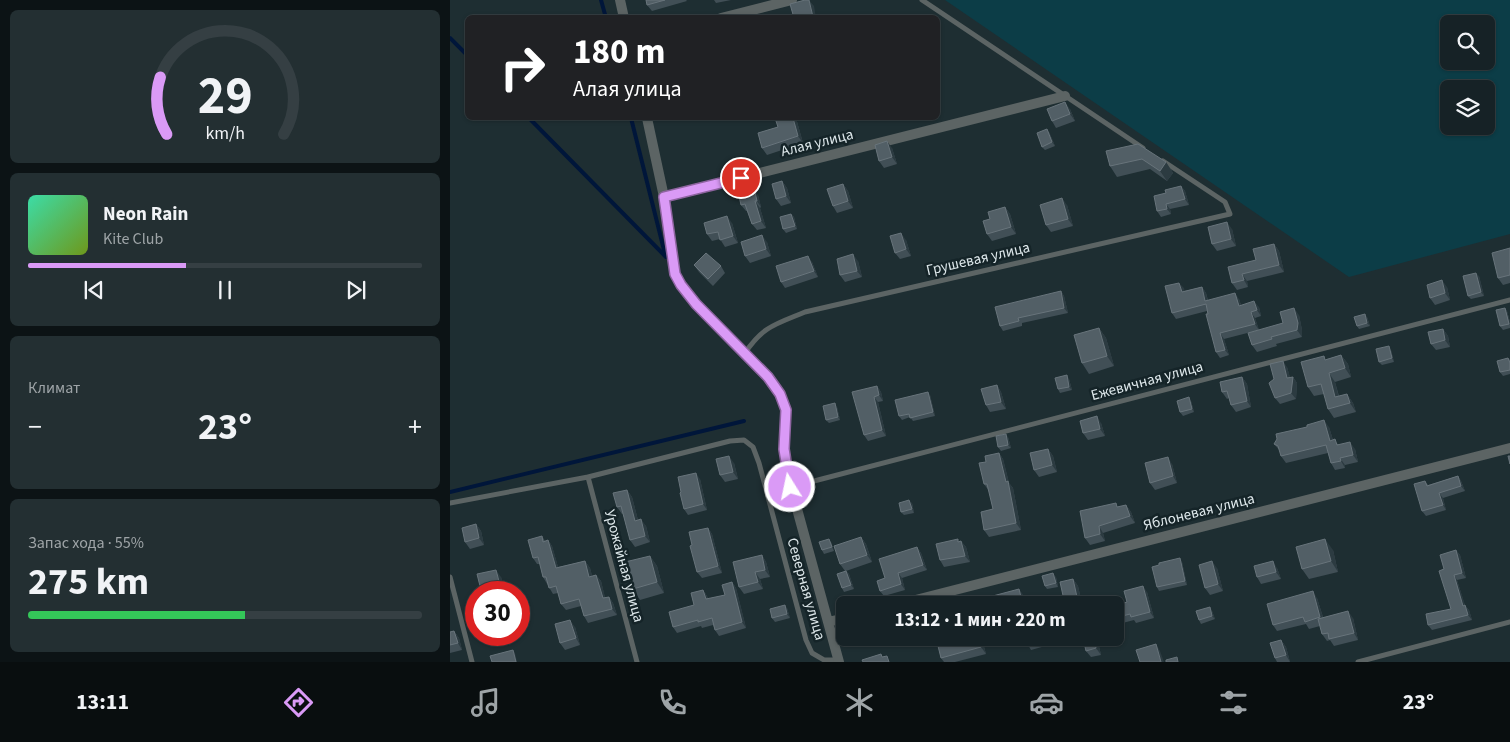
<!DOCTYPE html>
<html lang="ru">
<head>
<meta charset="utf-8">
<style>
  :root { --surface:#162226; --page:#232f32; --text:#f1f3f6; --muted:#9ea4a7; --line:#353f43; --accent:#da9af6 }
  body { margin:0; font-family:"Source Sans 3",sans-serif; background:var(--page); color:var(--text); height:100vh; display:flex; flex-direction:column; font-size:19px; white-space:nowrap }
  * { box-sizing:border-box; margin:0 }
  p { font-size:16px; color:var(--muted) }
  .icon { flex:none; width:28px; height:28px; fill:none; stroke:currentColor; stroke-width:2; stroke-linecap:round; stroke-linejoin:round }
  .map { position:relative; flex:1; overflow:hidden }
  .drawer { display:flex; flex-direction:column; gap:10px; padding:10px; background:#0c1315; width:450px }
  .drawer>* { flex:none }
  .hud { position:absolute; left:15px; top:15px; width:475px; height:105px; border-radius:8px; box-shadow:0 1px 4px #0004,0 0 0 1px var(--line); background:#202124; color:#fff; overflow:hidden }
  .controls { position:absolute; left:990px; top:15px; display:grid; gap:10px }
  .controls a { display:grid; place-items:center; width:55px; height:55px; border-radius:8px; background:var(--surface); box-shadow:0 1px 4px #0004,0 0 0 1px var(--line); font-size:25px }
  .speed { position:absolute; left:15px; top:581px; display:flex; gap:10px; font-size:25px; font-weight:700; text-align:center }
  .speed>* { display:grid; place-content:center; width:65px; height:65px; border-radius:50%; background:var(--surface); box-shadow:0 1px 4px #0004,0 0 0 1px var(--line); line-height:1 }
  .speed .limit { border:8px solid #d22; background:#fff; color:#111 }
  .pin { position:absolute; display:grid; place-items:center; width:42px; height:42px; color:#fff; margin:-21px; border:2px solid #fff; border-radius:50%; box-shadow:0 1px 5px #0007 }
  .me { position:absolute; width:55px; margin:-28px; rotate:350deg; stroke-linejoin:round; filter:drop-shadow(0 0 4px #0008) }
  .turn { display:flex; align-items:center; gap:18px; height:105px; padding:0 25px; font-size:22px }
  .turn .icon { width:65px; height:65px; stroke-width:2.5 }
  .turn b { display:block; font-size:35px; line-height:42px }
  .big { font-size:38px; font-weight:700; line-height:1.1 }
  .drawer .tile { flex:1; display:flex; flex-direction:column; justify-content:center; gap:8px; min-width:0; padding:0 18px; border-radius:8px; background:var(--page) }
  .drawer .dial { align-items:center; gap:0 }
  .dial svg { height:130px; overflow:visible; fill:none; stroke:var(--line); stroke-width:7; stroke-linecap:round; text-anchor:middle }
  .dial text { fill:var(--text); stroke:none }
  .song { display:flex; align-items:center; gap:15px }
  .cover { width:60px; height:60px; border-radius:8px; background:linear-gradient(135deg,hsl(160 70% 55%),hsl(80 70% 35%)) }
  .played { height:5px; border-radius:2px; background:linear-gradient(90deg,var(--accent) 40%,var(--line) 40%) }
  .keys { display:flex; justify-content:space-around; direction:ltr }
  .heat { display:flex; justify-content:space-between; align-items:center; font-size:28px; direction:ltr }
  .charge { height:8px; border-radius:4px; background:linear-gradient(90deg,#34c759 55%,var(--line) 0) }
  .trip { position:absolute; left:386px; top:596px; width:288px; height:50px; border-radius:8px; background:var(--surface); box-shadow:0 1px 4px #0004,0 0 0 1px var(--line); font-weight:700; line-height:50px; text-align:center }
  .tabs { display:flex; height:80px; justify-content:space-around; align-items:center; background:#090e0f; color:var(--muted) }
  .tabs .icon { width:35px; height:35px }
  .tabs .on { color:var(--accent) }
  .tabs b { font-size:22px; color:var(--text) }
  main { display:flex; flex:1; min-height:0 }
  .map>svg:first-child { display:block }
  .green { fill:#0c3d47; fill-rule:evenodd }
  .water { fill:#00163a }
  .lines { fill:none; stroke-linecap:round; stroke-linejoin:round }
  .stream { stroke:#00163a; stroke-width:4 }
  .service { stroke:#5c6464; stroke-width:5 }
  .minor { stroke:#5c6464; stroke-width:10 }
  .wall { fill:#414f56 }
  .shaded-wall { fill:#2c3b41 }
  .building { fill:#525f66; stroke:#68747b }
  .route-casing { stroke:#8e64a0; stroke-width:12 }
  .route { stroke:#da9af6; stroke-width:9 }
  .labels { text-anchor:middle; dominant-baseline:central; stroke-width:5; stroke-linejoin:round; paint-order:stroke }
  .street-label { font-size:15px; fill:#dee8eb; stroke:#152428 }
</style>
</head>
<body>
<main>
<section class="drawer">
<div class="tile dial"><svg viewBox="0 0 100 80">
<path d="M14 69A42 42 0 1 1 86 69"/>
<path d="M14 69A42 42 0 0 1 10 34" stroke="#da9af6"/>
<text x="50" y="56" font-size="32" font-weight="700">29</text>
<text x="50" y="72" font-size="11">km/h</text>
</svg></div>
<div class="tile">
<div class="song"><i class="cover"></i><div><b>Neon Rain</b><p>Kite Club</p></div></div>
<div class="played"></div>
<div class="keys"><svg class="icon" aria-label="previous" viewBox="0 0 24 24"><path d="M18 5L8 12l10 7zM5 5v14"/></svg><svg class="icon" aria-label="pause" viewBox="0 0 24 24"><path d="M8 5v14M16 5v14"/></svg><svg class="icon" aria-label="next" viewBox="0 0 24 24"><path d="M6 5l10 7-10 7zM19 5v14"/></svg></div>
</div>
<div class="tile"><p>Климат</p>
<div class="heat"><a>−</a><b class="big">23°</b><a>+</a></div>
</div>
<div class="tile"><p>Запас хода · 55%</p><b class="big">275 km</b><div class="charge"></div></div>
</section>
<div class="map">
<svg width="1060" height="662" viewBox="0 0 1060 662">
  <rect width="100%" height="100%" fill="#1e2e32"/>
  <!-- green -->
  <path class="green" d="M495,0H1060V234L899,277ZM999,24H1036V61H999ZM999,89H1036V126H999Z"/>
  <!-- water -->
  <path class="water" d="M445,638H476V643L472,647H454L449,646Z"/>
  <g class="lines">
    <!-- stream -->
    <path class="stream" d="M151,0L156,18
      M0,38L18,56
      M79,118L216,257
      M181,118L215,254
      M0,492L294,421"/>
    <!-- service -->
    <path class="service" d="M472,0L693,148
      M295,353C313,326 326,324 355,312L780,214L775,202L713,161
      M138,477L187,662
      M341,487L1060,300
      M0,503L138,477L280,441L294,440L303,447L309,463L356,640L362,653L374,660H388
      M0,577L22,662
      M908,662L1060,622"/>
    <!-- minor -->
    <path class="minor" d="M170,0L174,18
      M271,18L342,0
      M197,118L214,197L225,274L231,285L246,304L318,377L330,394L336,410L334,449L341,487L389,662
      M214,197L615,96
      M446,605L1060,448
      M378,622L395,618"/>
  </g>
  <!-- wall -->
  <path class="wall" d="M196,0H236L237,1L202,11L197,5Z
    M264,0H281L266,3Z
    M620,109L625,121L606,128L602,121Z
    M346,118L353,143L317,155L312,148L328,127Z
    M599,132L605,146L595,150L592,147Z
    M442,148L447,164L434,168L429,161Z
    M656,151L716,162L723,173L717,181L700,169L667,177L660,166Z
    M332,181L337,188L341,203L331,206L326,199Z
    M393,184L398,191L403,208L387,213L383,206Z
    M731,186L735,191L739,205L720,209L721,214L711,217L707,211L716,193Z
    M308,195L311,207L310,208L316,228L307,230L302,224L297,211H296L291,205Z
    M617,205L623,226L601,232L596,225Z
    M555,207L560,214L566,234L542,241L537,234L540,219Z
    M341,214L344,217L347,229L336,233L333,229Z
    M282,223L288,243L275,247L270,239L262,241L257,234Z
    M782,229L786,246L767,251L762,244Z
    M456,240L461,256L450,259L445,253Z
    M317,242L321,256L300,263L295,256Z
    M824,244L829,251L834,272L797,281L798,287L787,290L782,283Z
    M1060,248V283L1053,285L1048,278Z
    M408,261L412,277L395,282L390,275Z
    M362,262L368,277L335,288L331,282Z
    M244,265L271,266L275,273L263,286L249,272Z
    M1029,276L1034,296L1021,299L1018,296Z
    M752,287L756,293L758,300L789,299L791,305L809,307L811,316L805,318L809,330L774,339L779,355L770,358L766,352L757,311L726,319L722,313L734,288V291Z
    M997,287L1000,300L985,305L980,298Z
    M611,291L614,296L618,313L572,323V326L553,331L550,326Z
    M1055,308L1057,311L1060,322V328L1053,330L1050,326Z
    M849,315L852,330V337L826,344L827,346L807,352L802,345L833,323Z
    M917,317L920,326L909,329L907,326Z
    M649,328L656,338L664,366L639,374L632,363Z
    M993,329L998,336L1000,347L986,350L981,344Z
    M941,350L944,362L932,365L929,362Z
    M891,355L898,364L901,377L885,382L889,396L897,394L903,403L906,412L884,418L878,409L874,394L864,396L858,387L877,359Z
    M1058,358L1060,360V374L1053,376L1050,372Z
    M837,367L840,378L843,377L847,383L846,399L830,404L825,398L824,379Z
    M792,377L797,384L801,407L786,412L781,405L779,398L777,399L772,392Z
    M619,379L622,390L610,393L608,389Z
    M547,385L551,392L556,409L540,412L536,405Z
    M427,386L431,392L433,401L428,402L436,436L418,441L414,435Z
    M480,395L485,416L463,421L460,417L452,420L449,416Z
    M741,401L744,412L733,416L730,412Z
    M387,407L390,420L379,423L376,420Z
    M651,423L655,436L638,440L633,433Z
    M879,427L883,440L889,445L905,449L908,462L895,465V468L885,470L881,463L878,453L836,463L831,456L830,451L824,444Z
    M558,437L561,448L551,451L548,447Z
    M598,449L603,456L607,472L589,477L584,470Z
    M549,453L553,459L559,483L563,488L571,530L539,537L534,530L543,509L539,491L534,484L536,462Z
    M284,463L288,479L275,482L270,475Z
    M722,464L727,483L705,490L700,483Z
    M1008,476L1011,481L1015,491L993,498L996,510L976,516L972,511L975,481L978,485Z
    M250,479L257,510L238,515L234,509Z
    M177,490L182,497L188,520L196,526L200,542L185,547L180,540L173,514H172L167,507Z
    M462,503L464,513L454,515L451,512Z
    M676,505L681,512L685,523L653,533L655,541L640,545L635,538L669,507Z
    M26,524L31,531L34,545L20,549L15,542Z
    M258,528L262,534L272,573L252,578L247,572L242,545Z
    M92,536L95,541L98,540L102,546L108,567L135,561L140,568L142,576L146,575L151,581L155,598L159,597L163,603L167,615L138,623L134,616L131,606L116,610L111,604L108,593L103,594L93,577L90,564H87L83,558Z
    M411,537L416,544L422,562L396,571L399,574L404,589L394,592L392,588L395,571L390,564Z
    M511,541L516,547L520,562L494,567L490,560Z
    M381,542L384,551L374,554L372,550Z
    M467,547L471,553L477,570L452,578L455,590L434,596L430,591L435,578Z
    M883,550L888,572L859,579L852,569Z
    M1006,550L1010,555L1016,578L1007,580L1015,606L1019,610L1022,620L982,630L978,625L1001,609L994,569Z
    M312,555L316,562L320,577L310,579L313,589L294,594L289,587Z
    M200,556L207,566L214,593L190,600L183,589Z
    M732,562L737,585L709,591L707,587L709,565Z
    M767,568L773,591L760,595L755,588Z
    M827,568L831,579L811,584L807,577Z
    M51,577L55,592H33L31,590Z
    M606,577L608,587L597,589L595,586Z
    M623,579L628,586L632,604L618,605L614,600Z
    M282,582L286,588L296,628L269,636L265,630L263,625L252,628L251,626L227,633L223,627L244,605L253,590L257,596L258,599L275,595Z
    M697,592L704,618L686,623L684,620L665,625V606L677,602Z
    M867,598L873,617L903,618L908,640L884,646L880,640L877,641L872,634L870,626L859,629L856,624L827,631L823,625Z
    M337,608L340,618L325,622L322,618Z
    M762,611L765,619L751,624L749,620Z
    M125,627L130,645L115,650L110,643Z
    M4,631L9,638L12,650L0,653V632Z
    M405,638H414L407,640Z
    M487,638H515L516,640L524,638H529L533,643L536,654L505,662H494L491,658Z
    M597,638L599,645L581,650L577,643Z
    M831,640L836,647L840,662H827L825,658Z
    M648,642L651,655L641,657L636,651Z"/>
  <!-- shaded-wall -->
  <path class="shaded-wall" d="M359,0L364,6L366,18L363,17Z
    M615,102L620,109L625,121L620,114Z
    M343,118H346L353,143L348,136Z
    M597,129L599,132L605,146L602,142Z
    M437,141L442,148L447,164L442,157Z
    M716,162L723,173L717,181L710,171Z
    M332,181L337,188L341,203L336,196Z
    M393,184L398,191L403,208L398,201Z
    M731,186L735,191L739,205L735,199Z
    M304,188L308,195L311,207L307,201Z
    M612,198L617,205L623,226L618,219Z
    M305,201L310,208L316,228L311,221Z
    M716,204L720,209L721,214L717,209Z
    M555,207L560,214L566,234L561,227Z
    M341,214L344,217L347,229L345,226Z
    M277,216L282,223L288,243L283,236Z
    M777,222L782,229L786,246L781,239Z
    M451,233L456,240L461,256L456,249Z
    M312,235L317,242L321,256L316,249Z
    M824,244L829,251L834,272L829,265Z
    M403,254L408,261L412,277L407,271Z
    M358,256L362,262L368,277L364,271Z
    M1026,273L1029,276L1034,296L1031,292Z
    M792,274L797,281L798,287L794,280Z
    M992,280L997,287L1000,300L995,293Z
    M729,283L734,288L736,298L732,292Z
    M752,287L756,293L759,307L755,301Z
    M611,291L614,296L618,313L614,308Z
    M785,293L789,299L793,312L789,306Z
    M804,301L809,307L811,316L807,310Z
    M844,308L849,315L852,330V337L847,330Z
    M1055,308L1057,311L1060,322V325Z
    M801,312L805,318L809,330L805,324Z
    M915,314L917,317L920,326L917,323Z
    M649,328L656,338L664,366L657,356Z
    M993,329L998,336L1000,347L995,340Z
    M770,333L774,339L779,355L775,350Z
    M939,346L941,350L944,362L942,358Z
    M891,355L898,364L901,377L895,368Z
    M833,361L837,367L842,384L837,378Z
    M879,373L885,382L891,406L885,397Z
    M617,375L619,379L622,390L619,387Z
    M792,377L797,384L801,407L797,401Z
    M843,377L847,383L846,399L841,393Z
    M547,385L551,392L556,409L551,402Z
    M427,386L431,392L433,401L429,395Z
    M478,392L480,395L485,416L483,412Z
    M897,394L903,403L906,412L900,403Z
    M424,397L428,402L436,436L432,430Z
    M739,397L741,401L744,412L742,409Z
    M385,403L387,407L390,420L388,417Z
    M647,416L651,423L655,436L650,429Z
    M874,420L879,427L885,447L880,441Z
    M556,434L558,437L561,448L558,445Z
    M900,442L905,449L908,462L903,455Z
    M598,449L603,456L607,472L602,465Z
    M549,453L553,459L559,483L563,488L571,530L566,523Z
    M279,456L284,463L288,479L283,472Z
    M718,457L722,464L727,483L723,476Z
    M890,458L895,465V468L891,461Z
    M246,473L250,479L257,510L253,504Z
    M1008,476L1011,481L1015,491L1011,486Z
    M177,490L182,497L190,528L185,521Z
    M989,493L993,498L996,510L993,505Z
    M459,500L462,503L464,513L462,509Z
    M676,505L681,512L685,523L680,516Z
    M191,519L196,526L200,542L195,536Z
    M26,524L31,531L34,545L29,538Z
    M649,526L653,533L655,541L650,534Z
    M258,528L262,534L272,573L268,566Z
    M411,537L416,544L422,562L417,555Z
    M379,539L381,542L384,551L382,547Z
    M875,539L883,550L888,572L881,561Z
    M98,540L102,546L110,574L106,568Z
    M511,541L516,547L520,562L515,556Z
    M467,547L471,553L477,570L473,565Z
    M1006,550L1010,555L1016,578L1012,573Z
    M312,555L316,562L320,577L315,570Z
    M200,556L207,566L214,593L207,582Z
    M730,558L732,562L737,585L735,581Z
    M135,561L140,568L144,583L139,577Z
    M762,561L767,568L773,591L768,584Z
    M823,561L827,568L831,579L826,572Z
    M46,570L51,577L55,592L50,585Z
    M396,571L399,574L404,589L401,585Z
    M305,572L310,579L313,589L308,582Z
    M448,573L452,578L455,590L451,584Z
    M603,573L606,577L608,587L606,583Z
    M146,575L151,581L157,605L153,598Z
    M1004,575L1007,580L1017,611L1013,606Z
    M623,579L628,586L632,604L627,597Z
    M282,582L286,588L296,628L292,622Z
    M693,586L697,592L704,618L700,612Z
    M569,589L574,596L576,605H573Z
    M253,590L257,596L260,605L256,599Z
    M863,591L867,598L875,624L870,617Z
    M159,597L163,603L167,615L162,609Z
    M335,605L337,608L340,618L337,614Z
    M1015,605L1019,610L1022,620L1018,615Z
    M760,607L762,611L765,619L762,616Z
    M898,611L903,618L908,640L904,633Z
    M120,620L125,627L130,645L126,638Z
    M4,631L9,638L12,650L8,643Z
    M529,638L533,643L536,654L531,647Z
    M594,638H597L599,645Z
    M644,638H645L648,642L651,655L646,648Z
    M831,640L836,647L840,662L836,655Z
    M706,644L710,651L714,662H711Z
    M63,650L65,653L67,662H66Z"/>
  <!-- building -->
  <path class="building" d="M196,0H215L197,5Z
    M355,0H359L363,17L344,18L340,4Z
    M615,102L620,114L602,121L597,109Z
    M325,118H343L348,136L312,148L308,133L328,127Z
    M597,129L602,142L592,147L587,133Z
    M437,141L442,157L429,161L425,145Z
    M688,144L716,162L710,171L692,159L660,166L656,151Z
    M332,181L336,196L326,199L322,184Z
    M393,184L398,201L383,206L377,189Z
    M731,186L735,199L716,204L717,209L707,211L704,196L716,193L715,190Z
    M304,188L307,201H305L311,221L302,224L295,204L291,205L288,192Z
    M612,198L618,219L596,225L590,205Z
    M555,207L561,227L537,234L533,221L540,219L538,212Z
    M341,214L345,226L333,229L330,217Z
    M277,216L283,236L270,240L268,232L257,234L254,223Z
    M777,222L781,239L762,244L758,227Z
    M451,233L456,249L445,253L440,236Z
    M312,235L316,249L295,256L291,242Z
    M824,244L829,265L792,274L794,280L782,283L778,267L806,260L803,249Z
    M1060,248V275L1048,278L1042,253Z
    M256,253L271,266L258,279L244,265Z
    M403,254L407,271L390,275L387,259Z
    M358,256L364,271L331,282L326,266Z
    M1026,273L1031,292L1018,296L1013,276Z
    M992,280L995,293L980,298L977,285Z
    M729,283L732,292L752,287L755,301L785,293L789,306L804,301L807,310L801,312L805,324L770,333L775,350L766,352L756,314H758L756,304L722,313L715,286Z
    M611,291L614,308L568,318L569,321L550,326L545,307Z
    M844,308L848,323L847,330L821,337L822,339L802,345L798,333L833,323L830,312Z
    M1055,308L1059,324L1050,326L1046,310Z
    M915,314L917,323L907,326L904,317Z
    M649,328L657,356L632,363L624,335Z
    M993,329L995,340L981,344L978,332Z
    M939,346L942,358L929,362L926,349Z
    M891,355L895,368L879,373L885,397L897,394L900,403L878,409L871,384L858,387L851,362L874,356L875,360Z
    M1058,358L1060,363V370L1050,372L1047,361Z
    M833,361L837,378L843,377L841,393L825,398L819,383L824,379L820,364Z
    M617,375L619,387L608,389L605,378Z
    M792,377L797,401L781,405L777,391L772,392L770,382Z
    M547,385L551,402L536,405L531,389Z
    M427,386L429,395L424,397L432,430L414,435L402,392Z
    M478,392L483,412L460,418L459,414L449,416L445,400Z
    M739,397L742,409L730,412L727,401Z
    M385,403L388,417L376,420L373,406Z
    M647,416L650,429L633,433L630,421Z
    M874,420L880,441L885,439L887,445L900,442L903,455L890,458L891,461L881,463L876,445L831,456L828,446L824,444L827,439L826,434L857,427V425Z
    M556,434L558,445L548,447L546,436Z
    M598,449L602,465L584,470L580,453Z
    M549,453L556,482L558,481L566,523L534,530L531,512L543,509L537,484H534L529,463L536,462L535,456Z
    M279,456L283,472L270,475L266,459Z
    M1058,456H1060V464Z
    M718,457L723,476L700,483L695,463Z
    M246,473L253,504L234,509L230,493L231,492L228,477Z
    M1008,476L1011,486L989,493L993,505L972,511L964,484L975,481L977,486Z
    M177,490L185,521L191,519L195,536L180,540L171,506L167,507L163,493Z
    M459,500L462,509L451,512L449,503Z
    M666,503L667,507L676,505L680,516L649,526L650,534L635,538L630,511Z
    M26,524L29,538L15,542L12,528Z
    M258,528L268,566L247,572L240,546L242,545L239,532Z
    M92,536L93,542L98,540L106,568L135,561L139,577L146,575L153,598L159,597L162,609L134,616L129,599L111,604L106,586L99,588L96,577H93L88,557L83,558L78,540Z
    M411,537L417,555L390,564L384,546Z
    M379,539L382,547L372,550L369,542Z
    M508,539V542L511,541L515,556L490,560L486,544Z
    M875,539L881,561L852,569L846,547Z
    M467,547L473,565L448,573L451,584L430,591L427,581L435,578L429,559Z
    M1006,550L1012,573L1004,575L1013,606L1015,605L1018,615L978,625L976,614L1001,609L989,571L994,569L990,555Z
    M312,555L315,570L305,572L308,582L289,587L283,562Z
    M200,556L207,582L183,589L175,562Z
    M730,558L735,581L707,587L702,567L709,565V563Z
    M762,561L768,584L755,588L749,565Z
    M823,561L826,572L807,577L804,566Z
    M46,570L50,585L31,590L27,574Z
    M396,571L401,585L392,588L387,574Z
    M603,573L606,583L595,586L592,576Z
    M623,579L627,597L614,600L610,582Z
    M282,582L292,622L265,630L262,618L248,622V620L223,627L219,612L244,605L241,593L253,590L256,599L275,595L272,585Z
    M693,586L700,612L681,617L680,614L665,618V606L677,602L674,591Z
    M569,589L573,605H509Z
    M863,591L870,617L855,622L853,617L823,625L817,604Z
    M335,605L337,614L322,618L320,609Z
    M760,607L762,616L749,620L746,611Z
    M898,611L904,633L879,639L878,633L872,634L868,619Z
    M120,620L126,638L110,643L105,624Z
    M4,631L8,643L0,645V632Z
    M486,638H512L513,640L524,638H529L531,647L491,658Z
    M575,638H594L577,643Z
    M633,638H644L646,648L636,651Z
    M831,640L836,655L825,658L820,643Z
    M706,644L711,662H690L686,650Z
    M63,650L66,662H42L40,656Z
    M431,654L432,657L437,656L439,662H413L412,660Z
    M727,657L728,662H716V660Z"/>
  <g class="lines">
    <defs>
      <path id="route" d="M291,178L214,197L225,274L231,285L246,304L318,377L330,394L336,410L334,449L340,487"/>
    </defs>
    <!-- route casing -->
    <use href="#route" class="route-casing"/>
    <!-- route -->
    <use href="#route" class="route"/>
  </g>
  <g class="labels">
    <!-- street labels -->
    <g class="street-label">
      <text transform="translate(367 143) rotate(-14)">Алая улица</text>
      <text transform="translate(528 259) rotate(-13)">Грушевая улица</text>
      <text transform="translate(697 381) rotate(-15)">Ежевичная улица</text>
      <text transform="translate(749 512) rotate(-14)">Яблоневая улица</text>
      <text transform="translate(174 566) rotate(75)">Урожайная улица</text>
      <text transform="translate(356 589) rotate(74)">Северная улица</text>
    </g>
  </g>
</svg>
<div class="controls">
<a><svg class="icon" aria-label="search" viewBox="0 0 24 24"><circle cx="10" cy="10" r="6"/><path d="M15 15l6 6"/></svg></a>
<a><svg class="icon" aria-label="layers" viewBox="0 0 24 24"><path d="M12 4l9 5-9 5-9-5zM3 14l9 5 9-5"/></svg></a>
</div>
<div class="speed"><div class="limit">30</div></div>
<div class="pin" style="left:291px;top:178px;background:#d93025"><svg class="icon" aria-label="arrive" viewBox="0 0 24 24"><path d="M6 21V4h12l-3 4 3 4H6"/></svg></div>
<svg class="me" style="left:340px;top:487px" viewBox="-20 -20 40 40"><circle r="17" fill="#da9af6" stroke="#fff" stroke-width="3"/><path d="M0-11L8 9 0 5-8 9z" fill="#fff"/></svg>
<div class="trip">13:12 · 1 мин · 220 m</div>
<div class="hud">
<div class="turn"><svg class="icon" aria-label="right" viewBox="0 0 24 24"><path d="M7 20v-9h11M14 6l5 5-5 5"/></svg><div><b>180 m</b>Алая улица</div></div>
</div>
</div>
</main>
<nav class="tabs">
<b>13:11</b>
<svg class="icon on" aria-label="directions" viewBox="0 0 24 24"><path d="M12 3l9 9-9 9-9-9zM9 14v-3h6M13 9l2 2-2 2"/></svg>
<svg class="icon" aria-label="music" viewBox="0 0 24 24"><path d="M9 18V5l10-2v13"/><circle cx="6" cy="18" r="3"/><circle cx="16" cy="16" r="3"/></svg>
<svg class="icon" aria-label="phone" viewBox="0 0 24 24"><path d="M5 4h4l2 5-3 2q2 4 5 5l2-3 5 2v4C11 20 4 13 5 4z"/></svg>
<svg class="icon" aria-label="climate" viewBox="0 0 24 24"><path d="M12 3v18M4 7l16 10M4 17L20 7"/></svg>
<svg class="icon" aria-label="car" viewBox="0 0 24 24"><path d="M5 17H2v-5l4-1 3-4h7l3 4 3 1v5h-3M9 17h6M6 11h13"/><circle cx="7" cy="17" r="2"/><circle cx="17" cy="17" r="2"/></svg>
<svg class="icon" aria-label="filters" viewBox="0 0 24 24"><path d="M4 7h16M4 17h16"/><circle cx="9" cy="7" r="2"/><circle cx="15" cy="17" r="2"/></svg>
<b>23°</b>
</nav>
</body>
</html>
